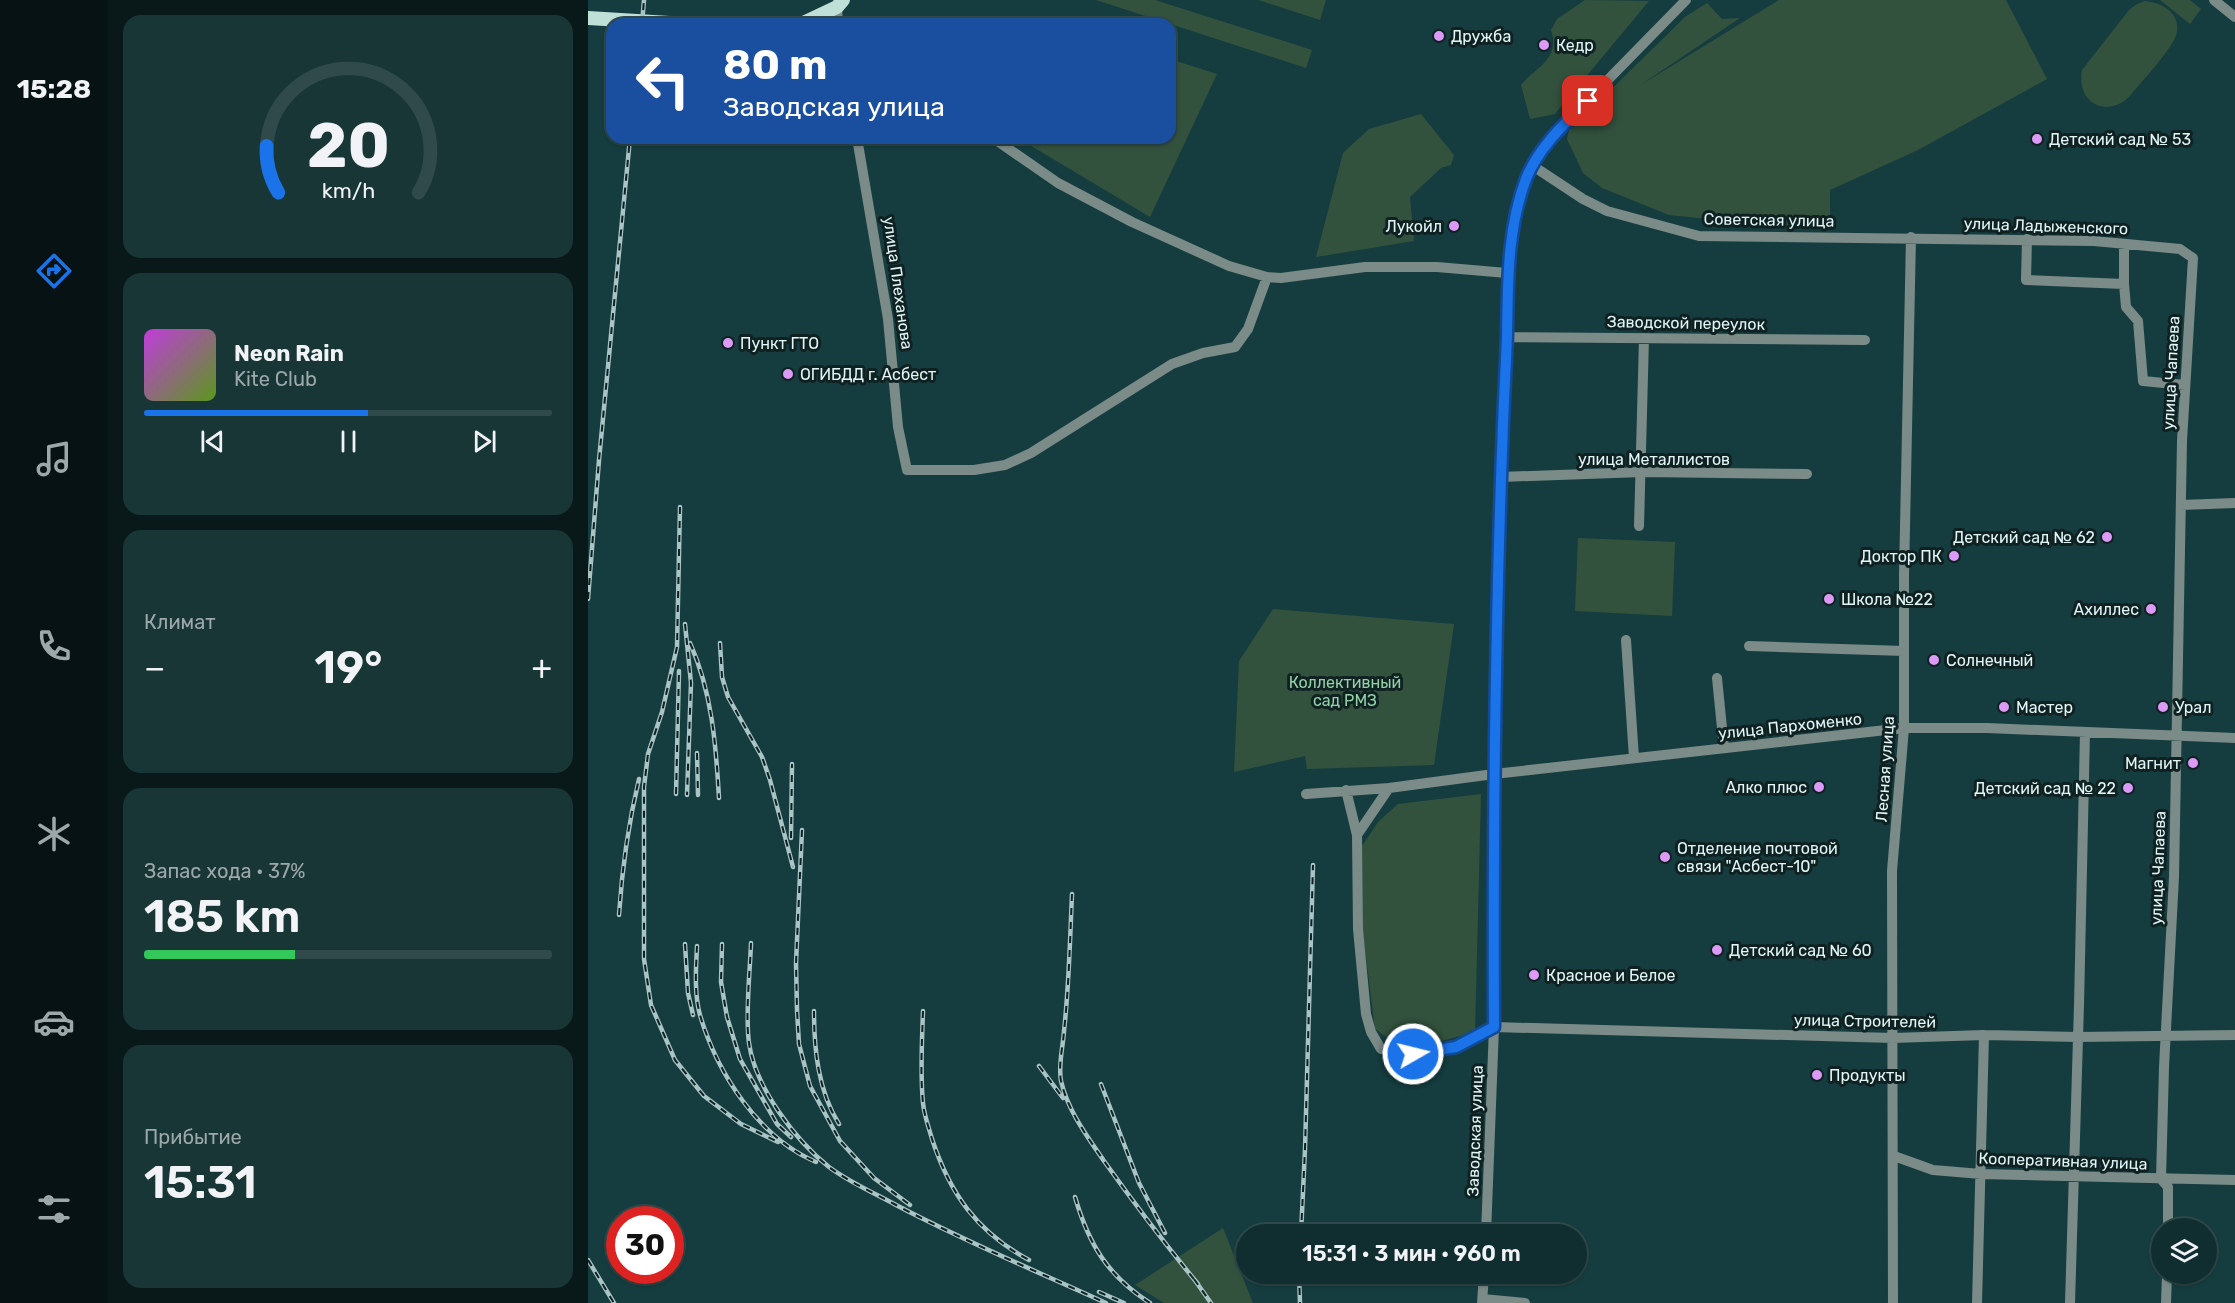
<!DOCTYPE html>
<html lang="ru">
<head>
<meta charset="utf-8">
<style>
  :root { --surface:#102e2f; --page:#193637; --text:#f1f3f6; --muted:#9ca8aa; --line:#304a4b; --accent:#1a73e8 }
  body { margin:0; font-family:Rubik,sans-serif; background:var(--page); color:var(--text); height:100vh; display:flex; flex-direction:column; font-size:22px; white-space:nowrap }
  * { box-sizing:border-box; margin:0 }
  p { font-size:20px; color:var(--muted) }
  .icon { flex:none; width:33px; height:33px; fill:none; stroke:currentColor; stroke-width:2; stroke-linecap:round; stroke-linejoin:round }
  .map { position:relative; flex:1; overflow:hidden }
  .side { display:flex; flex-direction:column; gap:15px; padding:15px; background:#09191a; width:480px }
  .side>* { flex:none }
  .guide { position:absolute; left:18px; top:18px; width:570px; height:126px; border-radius:18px; box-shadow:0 2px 4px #0004,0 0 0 2px var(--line); background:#1a4fa0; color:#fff; overflow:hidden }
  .tools { position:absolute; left:1563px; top:1218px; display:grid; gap:12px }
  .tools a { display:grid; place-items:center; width:66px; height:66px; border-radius:50%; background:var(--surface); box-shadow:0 2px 4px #0004,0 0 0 2px var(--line); font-size:30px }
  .speed { position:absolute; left:18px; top:1206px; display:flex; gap:12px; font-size:30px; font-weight:700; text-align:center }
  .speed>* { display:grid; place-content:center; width:78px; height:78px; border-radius:50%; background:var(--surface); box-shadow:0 2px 4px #0004,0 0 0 2px var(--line); line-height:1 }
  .speed .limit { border:9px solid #d22; background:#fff; color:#111 }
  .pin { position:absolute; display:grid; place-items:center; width:51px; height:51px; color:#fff; margin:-26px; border-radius:12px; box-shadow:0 3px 9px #0006 }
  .me { position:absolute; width:66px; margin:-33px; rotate:82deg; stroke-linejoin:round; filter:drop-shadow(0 0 4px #0008) }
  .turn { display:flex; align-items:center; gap:21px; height:126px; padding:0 18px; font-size:27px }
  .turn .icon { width:78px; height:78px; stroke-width:2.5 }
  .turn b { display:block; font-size:42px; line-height:51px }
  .big { font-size:45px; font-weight:600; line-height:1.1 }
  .side .tile { flex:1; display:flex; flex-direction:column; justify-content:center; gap:9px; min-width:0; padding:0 21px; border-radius:18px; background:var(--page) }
  .side .dial { align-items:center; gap:0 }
  .dial svg { height:156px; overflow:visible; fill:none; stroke:var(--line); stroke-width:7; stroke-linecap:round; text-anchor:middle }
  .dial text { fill:var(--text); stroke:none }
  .song { display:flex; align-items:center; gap:18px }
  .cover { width:72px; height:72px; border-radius:9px; background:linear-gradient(135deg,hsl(290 70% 55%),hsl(90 70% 35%)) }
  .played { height:6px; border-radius:3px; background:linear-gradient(90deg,var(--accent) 55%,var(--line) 55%) }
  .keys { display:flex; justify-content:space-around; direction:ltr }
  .heat { display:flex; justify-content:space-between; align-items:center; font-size:33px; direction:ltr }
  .charge { height:9px; border-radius:4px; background:linear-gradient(90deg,#34c759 37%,var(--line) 0) }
  .trip { position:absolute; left:648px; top:1224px; width:351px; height:60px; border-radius:30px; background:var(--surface); box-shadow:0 2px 4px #0004,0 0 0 2px var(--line); font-weight:600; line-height:60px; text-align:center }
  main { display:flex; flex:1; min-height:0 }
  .menu { display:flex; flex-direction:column; width:108px; justify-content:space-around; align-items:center; background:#061213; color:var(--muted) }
  .menu .icon { width:42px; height:42px }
  .menu .current { color:var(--accent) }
  .menu b { font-size:27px; color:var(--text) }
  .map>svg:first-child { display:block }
  .green { fill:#33523e }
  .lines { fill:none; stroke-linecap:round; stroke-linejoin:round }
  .minor { stroke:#7b8b87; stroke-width:10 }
  .major { stroke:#bfe0d7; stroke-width:14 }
  .rail-casing { stroke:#a9c4c5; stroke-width:4.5 }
  .rail { stroke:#102122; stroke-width:2; stroke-dasharray:7; stroke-linecap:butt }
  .route-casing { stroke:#114b97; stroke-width:15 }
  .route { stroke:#1a73e8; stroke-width:10 }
  .poi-dot { fill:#da9af6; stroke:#102122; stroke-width:2 }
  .labels { text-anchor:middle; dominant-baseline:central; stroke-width:6; stroke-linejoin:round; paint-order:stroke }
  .poi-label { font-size:16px; fill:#e1f6f7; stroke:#102122; text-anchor:start }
  .street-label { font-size:16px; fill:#e1f6f7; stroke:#102122 }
  .park-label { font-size:16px; fill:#93d2a7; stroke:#102122 }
</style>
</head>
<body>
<main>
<nav class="menu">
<b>15:28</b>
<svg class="icon current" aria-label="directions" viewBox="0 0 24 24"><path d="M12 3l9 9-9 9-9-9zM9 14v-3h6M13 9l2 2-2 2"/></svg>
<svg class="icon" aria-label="music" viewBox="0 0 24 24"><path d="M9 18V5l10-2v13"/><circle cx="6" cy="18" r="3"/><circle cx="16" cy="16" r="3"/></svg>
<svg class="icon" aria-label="phone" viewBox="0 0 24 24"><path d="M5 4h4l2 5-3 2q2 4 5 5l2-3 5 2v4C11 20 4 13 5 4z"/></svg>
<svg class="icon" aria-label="climate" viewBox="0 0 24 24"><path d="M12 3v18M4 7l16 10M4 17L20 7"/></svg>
<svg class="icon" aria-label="car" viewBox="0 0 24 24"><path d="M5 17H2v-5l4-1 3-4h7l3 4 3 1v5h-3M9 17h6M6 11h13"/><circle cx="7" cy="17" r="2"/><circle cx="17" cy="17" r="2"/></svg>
<svg class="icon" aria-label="filters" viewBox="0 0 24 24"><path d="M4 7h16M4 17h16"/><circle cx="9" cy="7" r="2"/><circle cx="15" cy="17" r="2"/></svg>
</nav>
<section class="side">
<div class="tile dial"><svg viewBox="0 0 100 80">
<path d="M14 69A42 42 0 1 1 86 69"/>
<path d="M14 69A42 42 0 0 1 8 45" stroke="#1a73e8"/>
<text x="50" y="56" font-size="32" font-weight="700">20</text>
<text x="50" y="72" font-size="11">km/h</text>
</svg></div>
<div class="tile">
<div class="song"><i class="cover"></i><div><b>Neon Rain</b><p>Kite Club</p></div></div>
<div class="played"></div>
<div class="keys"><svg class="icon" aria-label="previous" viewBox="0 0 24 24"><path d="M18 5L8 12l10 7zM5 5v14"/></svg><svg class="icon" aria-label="pause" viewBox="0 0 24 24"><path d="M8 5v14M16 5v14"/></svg><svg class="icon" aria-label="next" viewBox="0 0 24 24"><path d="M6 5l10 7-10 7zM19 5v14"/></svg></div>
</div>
<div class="tile"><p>Климат</p>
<div class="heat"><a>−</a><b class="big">19°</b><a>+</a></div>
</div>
<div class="tile"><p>Запас хода · 37%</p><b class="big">185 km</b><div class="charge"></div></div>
<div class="tile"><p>Прибытие</p><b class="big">15:31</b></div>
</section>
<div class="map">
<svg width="1647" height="1303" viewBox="0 0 1647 1303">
  <rect width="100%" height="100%" fill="#153d3f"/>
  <!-- green -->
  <path class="green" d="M508,0H567L724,50L718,68Z
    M670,0H738L732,20Z
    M997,0L1061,1L967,114L942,119L933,85C948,67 973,59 963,30L969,19Z
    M1191,0H1418L1459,79L1330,150L1242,190V227L1159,223L1081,215L1014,188L995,173L979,139L981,130L998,119L994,118L1097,17L1119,3L1134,19L1152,18L1051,86Z
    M1572,0H1602L1613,9L1602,24Z
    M1557,1C1576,3 1596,15 1587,38C1578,56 1554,81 1541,97C1517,119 1488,102 1494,70L1541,10L1549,4Z
    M582,59L629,74L562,217L430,138H582Z
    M833,114L866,155L863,165L853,168L822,197L826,241L728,257L755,153L781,129Z
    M990,538L1087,542L1084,616L987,611Z
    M685,609L866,624L846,765L719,769L717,756L646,772L651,661Z
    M893,794L887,1032L835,1046L809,1045L787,1029L775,933L774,846L790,822L810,804Z
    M635,1228L665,1303H576L547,1285Z"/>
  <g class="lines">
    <!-- minor -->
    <path class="minor" d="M1626,0L1647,17
      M249,7L250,24
      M269,138L300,319L310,427L319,470H386L417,465L443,453L584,364L615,353L647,347L660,329L679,277
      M405,138L470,183L544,222L641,266L679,277L693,278L777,267H849L919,273
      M945,166L995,199L1019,211L1111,236L1506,241L1592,249L1605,258L1594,441L1586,877L1576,1067L1573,1179L1580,1187V1228
      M1439,239L1438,280L1536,284V244
      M1536,284L1538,307L1550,321L1555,381L1597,385
      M919,337L1277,340
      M913,477L1054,472L1219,474
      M1593,505L1647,503
      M1051,526L1056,338
      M1038,640L1046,758
      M1161,646L1316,651
      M1129,678L1136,748
      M801,788L769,835L770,929L778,1014L783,1032L793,1049L825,1054L868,1047L906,1027L1305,1038L1396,1035L1490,1037L1647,1035
      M758,790L769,835
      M718,794L801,788L906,774L1316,728H1399L1647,738
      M1306,1156L1345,1170L1393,1174L1647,1180
      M898,1234L906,1027V774L909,595L919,337V273L926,229L938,178L961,140L1098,0
      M895,1299L937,1303
      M894,1303L896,1274
      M1305,1303L1304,871L1316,728V575L1323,237
      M1389,1303L1396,1035
      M1482,1303L1491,1005L1497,732
      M1578,1303L1579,1274"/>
    <!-- major -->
    <path class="major" d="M0,18L98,24
      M213,24L249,7L255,0"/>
    <defs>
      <path id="rail" d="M54,24L56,0
        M92,507L89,647L74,712L60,754L56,787V959L63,1005L87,1060L116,1096L153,1124L190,1142
        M0,599L11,460L42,138
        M97,624L103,683L99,795
        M102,643C124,692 128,745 131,798
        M132,643L134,677L140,697L174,757L182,780L205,867
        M109,753L110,795
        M88,794L91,671
        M214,830L208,963L209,1010L211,1044L222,1086L252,1141L286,1178L322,1205
        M203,838L204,764
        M484,894C482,940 481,986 476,1031C475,1047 470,1065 473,1081C480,1111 499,1136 516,1161C546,1203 577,1244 610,1284
        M31,915C34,869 40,825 51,779
        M163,943C162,973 157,1015 161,1043C167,1087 207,1140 241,1167C261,1182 286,1193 308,1205C376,1241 448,1271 518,1303
        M97,944L100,993L105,1015
        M134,944L133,982L139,1017L152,1059L189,1124L203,1137
        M109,946C108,968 106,993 112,1015C129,1073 171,1138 228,1162
        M226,1011C226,1049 230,1091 251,1124
        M335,1011C334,1042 332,1073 335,1103C336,1115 341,1128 344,1139C362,1194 389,1232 441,1260
        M451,1066L475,1098
        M513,1084L551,1183L577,1233
        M487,1197C501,1245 520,1276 562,1303
        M713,1234L717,1149L725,865
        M0,1260L26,1303
        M711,1274L712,1303
        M606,1279L623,1303
        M511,1292L536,1303"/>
    </defs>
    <!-- rail casing -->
    <use href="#rail" class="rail-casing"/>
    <!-- rail -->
    <use href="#rail" class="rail"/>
  </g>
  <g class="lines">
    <defs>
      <path id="route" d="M825,1054L868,1047L906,1027C905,826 907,626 915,425C916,395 918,365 919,335C920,283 919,229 938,179C950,148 976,124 1000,101"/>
    </defs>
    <!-- route casing -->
    <use href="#route" class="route-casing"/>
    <!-- route -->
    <use href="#route" class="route"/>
  </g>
  <!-- markers -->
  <g class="poi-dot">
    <circle cx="851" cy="36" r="6"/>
    <circle cx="956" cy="45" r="6"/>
    <circle cx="1449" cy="139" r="6"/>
    <circle cx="866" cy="226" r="6"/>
    <circle cx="140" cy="343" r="6"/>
    <circle cx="200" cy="374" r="6"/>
    <circle cx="1519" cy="537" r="6"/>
    <circle cx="1366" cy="556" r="6"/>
    <circle cx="1241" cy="599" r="6"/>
    <circle cx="1563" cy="609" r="6"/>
    <circle cx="1346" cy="660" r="6"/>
    <circle cx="1416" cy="707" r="6"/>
    <circle cx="1575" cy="707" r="6"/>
    <circle cx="1605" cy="763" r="6"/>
    <circle cx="1231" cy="787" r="6"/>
    <circle cx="1540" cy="788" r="6"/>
    <circle cx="1077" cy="857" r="6"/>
    <circle cx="1129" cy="950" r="6"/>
    <circle cx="946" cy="975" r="6"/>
    <circle cx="1229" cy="1075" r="6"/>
  </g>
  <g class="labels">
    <!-- poi labels -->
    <g class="poi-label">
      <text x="863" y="36">Дружба</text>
      <text x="968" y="45">Кедр</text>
      <text x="1461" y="139">Детский сад № 53</text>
      <text x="854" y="226" text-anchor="end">Лукойл</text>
      <text x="152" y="343">Пункт ГТО</text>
      <text x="212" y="374">ОГИБДД г. Асбест</text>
      <text x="1507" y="537" text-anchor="end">Детский сад № 62</text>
      <text x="1354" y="556" text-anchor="end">Доктор ПК</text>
      <text x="1253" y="599">Школа №22</text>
      <text x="1551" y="609" text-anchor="end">Ахиллес</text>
      <text x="1358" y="660">Солнечный</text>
      <text x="1428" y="707">Мастер</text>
      <text x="1587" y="707">Урал</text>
      <text x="1593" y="763" text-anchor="end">Магнит</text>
      <text x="1219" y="787" text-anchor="end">Алко плюс</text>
      <text x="1528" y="788" text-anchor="end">Детский сад № 22</text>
      <text x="1089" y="848">Отделение почтовой<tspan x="1089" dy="18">связи "Асбест-10"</tspan></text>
      <text x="1141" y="950">Детский сад № 60</text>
      <text x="958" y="975">Красное и Белое</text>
      <text x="1241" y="1075">Продукты</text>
    </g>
    <!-- street labels -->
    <g class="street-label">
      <text transform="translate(1181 220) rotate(1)">Советская улица</text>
      <text transform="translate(1458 226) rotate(2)">улица Ладыженского</text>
      <text transform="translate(310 283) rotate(82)">улица Плеханова</text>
      <text transform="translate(1098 323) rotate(1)">Заводской переулок</text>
      <text transform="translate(1583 373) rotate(-87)">улица Чапаева</text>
      <text x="1066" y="459">улица Металлистов</text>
      <text transform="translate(1202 726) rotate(-6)">улица Пархоменко</text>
      <text transform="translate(1297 769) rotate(-86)">Лесная улица</text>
      <text transform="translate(1570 868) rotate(-88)">улица Чапаева</text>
      <text transform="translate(1277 1021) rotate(1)">улица Строителей</text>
      <text transform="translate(887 1131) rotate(-88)">Заводская улица</text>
      <text transform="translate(1475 1161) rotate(2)">Кооперативная улица</text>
    </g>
    <!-- park labels -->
    <g class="park-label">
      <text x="757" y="682">Коллективный<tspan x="757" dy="18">сад РМЗ</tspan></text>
    </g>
  </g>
</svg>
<div class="tools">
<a><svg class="icon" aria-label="layers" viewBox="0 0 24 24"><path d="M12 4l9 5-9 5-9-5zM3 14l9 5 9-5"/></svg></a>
</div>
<div class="speed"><div class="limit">30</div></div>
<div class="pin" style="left:1000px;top:101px;background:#d93025"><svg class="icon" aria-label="arrive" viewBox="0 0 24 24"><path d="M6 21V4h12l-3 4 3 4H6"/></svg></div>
<svg class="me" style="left:825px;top:1054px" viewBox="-20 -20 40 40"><circle r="17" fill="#1a73e8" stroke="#fff" stroke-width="3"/><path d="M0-11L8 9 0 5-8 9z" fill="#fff"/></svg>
<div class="trip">15:31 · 3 мин · 960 m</div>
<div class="guide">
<div class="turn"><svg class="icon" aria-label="left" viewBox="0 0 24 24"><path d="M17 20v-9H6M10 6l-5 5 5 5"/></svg><div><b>80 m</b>Заводская улица</div></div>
</div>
</div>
</main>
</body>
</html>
